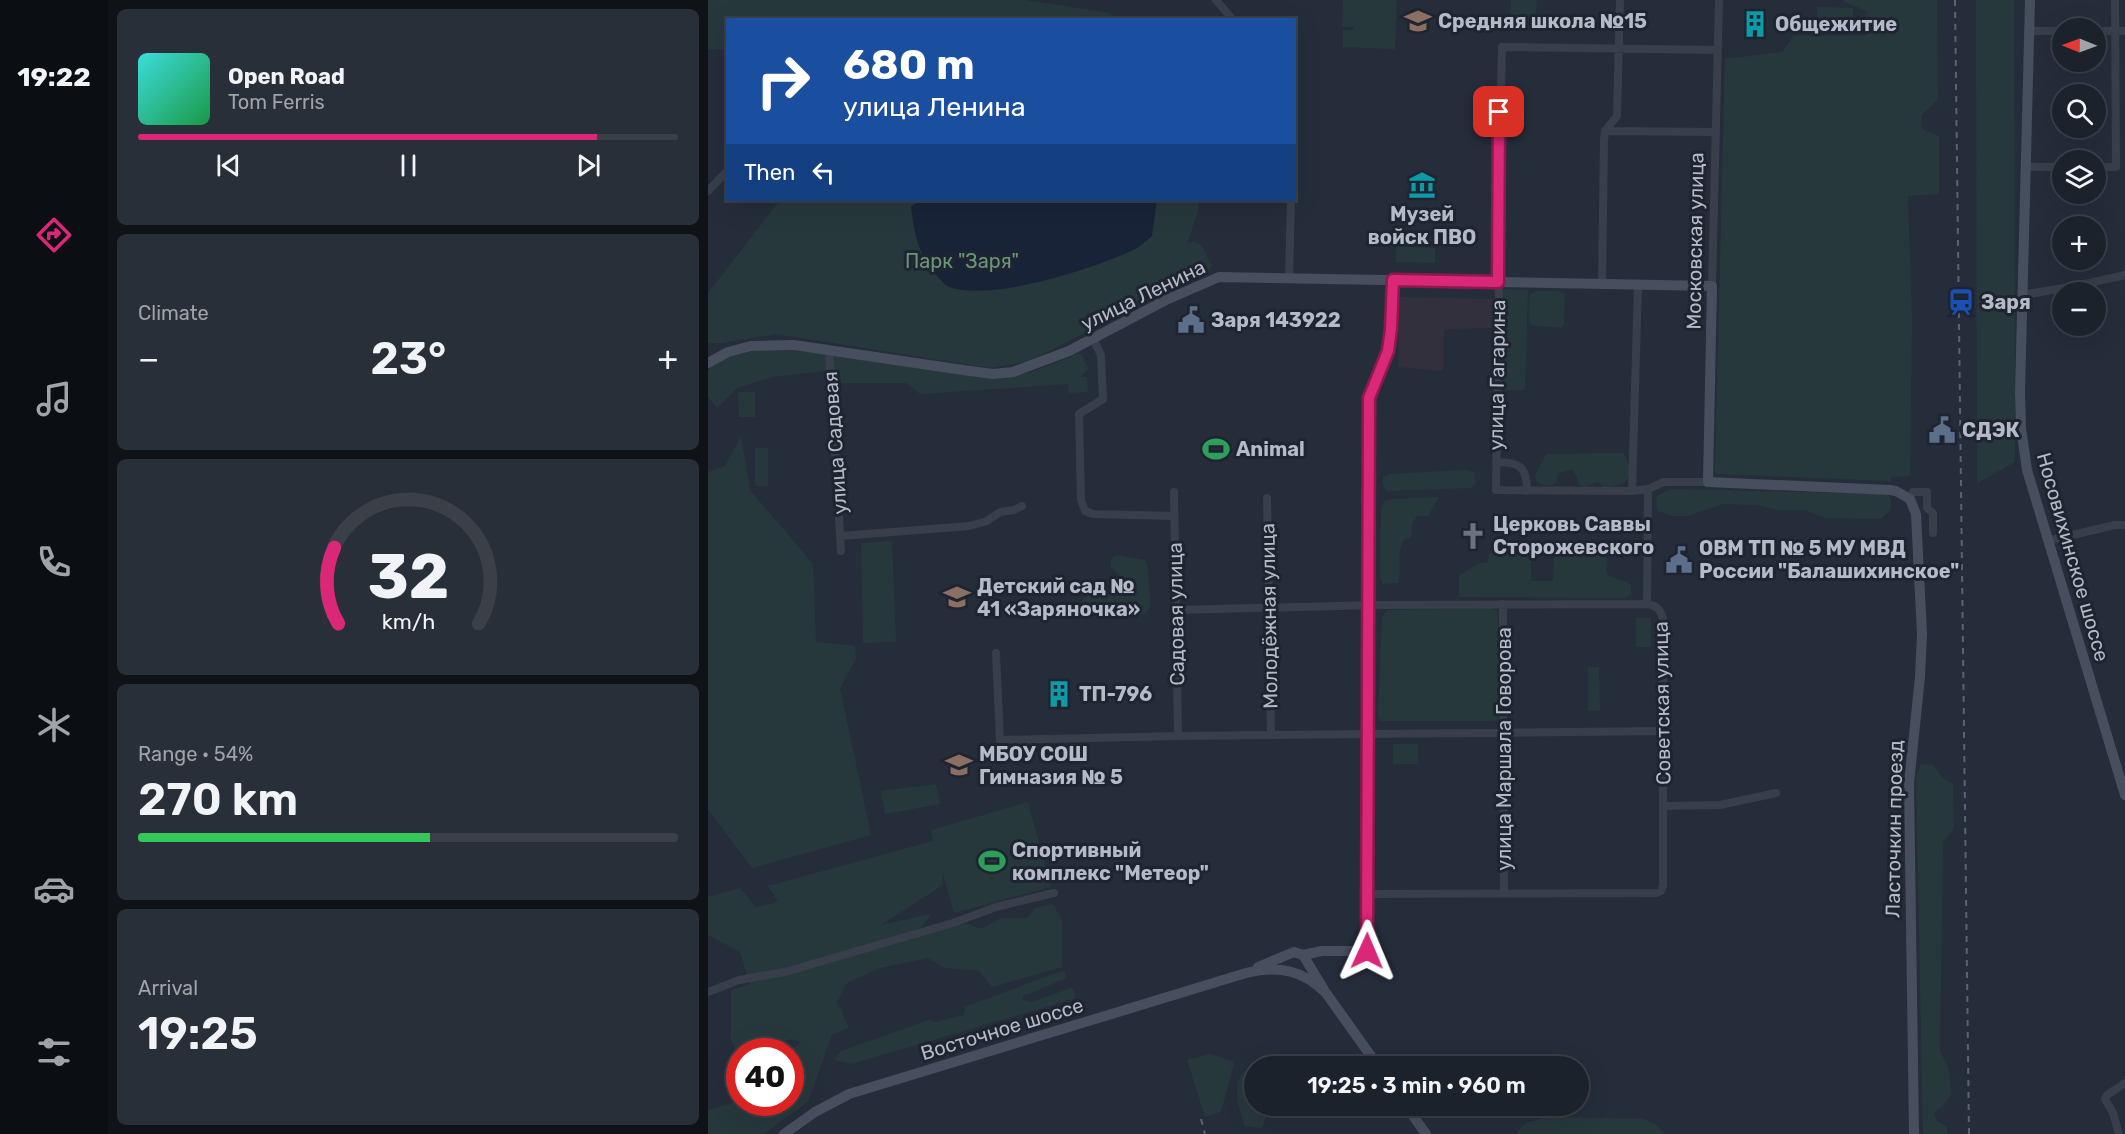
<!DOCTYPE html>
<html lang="en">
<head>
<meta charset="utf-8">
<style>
  :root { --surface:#1c222c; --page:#292f38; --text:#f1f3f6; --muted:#a0a4a9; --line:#3a3f48; --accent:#db2777 }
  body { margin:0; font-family:Rubik,sans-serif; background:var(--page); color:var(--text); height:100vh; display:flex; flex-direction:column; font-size:22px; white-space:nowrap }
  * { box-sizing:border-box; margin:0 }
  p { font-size:20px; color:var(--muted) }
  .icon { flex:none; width:33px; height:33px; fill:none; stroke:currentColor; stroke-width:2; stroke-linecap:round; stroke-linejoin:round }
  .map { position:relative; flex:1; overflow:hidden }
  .drawer { display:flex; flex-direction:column; gap:9px; padding:9px; background:#0f1318; width:600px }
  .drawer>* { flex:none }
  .hud { position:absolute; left:18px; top:18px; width:570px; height:183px; border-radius:0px; box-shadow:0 6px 24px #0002,0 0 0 2px var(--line); background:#1a4fa0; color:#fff; overflow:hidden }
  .needle { width:39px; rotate:271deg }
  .fabs { position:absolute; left:1344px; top:18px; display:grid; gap:12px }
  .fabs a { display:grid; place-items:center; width:54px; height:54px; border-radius:50%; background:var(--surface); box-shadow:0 6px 24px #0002,0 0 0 2px var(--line); font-size:30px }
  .speed { position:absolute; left:18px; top:1038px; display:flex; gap:12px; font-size:30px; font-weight:700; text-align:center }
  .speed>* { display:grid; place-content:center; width:78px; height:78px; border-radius:50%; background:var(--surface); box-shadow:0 6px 24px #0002,0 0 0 2px var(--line); line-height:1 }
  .speed .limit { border:9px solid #d22; background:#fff; color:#111 }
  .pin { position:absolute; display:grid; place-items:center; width:51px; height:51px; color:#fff; margin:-26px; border-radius:12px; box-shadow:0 3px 9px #0006 }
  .me { position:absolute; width:66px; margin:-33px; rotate:1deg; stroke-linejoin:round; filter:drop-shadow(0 0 4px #0008) }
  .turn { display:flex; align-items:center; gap:21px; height:126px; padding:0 18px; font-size:27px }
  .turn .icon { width:78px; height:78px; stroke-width:2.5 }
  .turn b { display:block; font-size:42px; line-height:51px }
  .then { display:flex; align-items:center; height:57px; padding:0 18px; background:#0003; gap:12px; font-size:22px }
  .big { font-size:45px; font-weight:600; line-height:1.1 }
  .drawer .card { flex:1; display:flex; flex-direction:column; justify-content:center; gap:9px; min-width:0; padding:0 21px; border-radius:9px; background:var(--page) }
  .drawer .dial { align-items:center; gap:0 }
  .dial svg { height:156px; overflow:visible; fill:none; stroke:var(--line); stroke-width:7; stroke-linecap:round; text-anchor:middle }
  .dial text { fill:var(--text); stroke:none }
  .song { display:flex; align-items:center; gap:18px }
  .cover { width:72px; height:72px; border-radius:9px; background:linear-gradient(135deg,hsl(180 70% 55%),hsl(140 70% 35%)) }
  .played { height:6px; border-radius:3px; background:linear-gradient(90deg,var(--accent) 85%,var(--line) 85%) }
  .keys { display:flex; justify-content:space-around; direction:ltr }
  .heat { display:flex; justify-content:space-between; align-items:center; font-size:33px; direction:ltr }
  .charge { height:9px; border-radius:4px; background:linear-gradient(90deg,#34c759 54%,var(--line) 0) }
  .trip { position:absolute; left:536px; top:1056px; width:345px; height:60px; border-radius:30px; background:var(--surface); box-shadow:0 6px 24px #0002,0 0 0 2px var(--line); font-weight:600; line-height:60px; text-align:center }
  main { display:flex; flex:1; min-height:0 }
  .tabs { display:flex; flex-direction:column; width:108px; justify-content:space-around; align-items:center; background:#0b0e12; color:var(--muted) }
  .tabs .icon { width:42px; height:42px }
  .tabs .current { color:var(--accent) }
  .tabs b { font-size:27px; color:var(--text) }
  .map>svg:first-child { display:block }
  .medical { fill:#33303d }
  .green { fill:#27383c }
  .water { fill:#192338 }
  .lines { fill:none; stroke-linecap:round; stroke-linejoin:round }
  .street { stroke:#383f4b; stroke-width:8 }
  .secondary { stroke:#474e5e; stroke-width:10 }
  .rail { stroke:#5b6372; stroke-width:2; stroke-dasharray:6 6; stroke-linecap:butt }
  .route-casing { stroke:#8e194d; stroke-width:15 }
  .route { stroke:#db2777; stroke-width:10 }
  .labels { text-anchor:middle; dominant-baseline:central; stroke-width:6; stroke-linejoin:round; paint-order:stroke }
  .poi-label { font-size:20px; font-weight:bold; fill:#b4bac7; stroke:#1e2430; text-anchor:start }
  .street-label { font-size:20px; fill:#b4bac7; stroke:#1e2430 }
  .park-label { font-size:20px; fill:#6d9679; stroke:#1e2430 }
</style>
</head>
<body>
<main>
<nav class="tabs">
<b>19:22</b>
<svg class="icon current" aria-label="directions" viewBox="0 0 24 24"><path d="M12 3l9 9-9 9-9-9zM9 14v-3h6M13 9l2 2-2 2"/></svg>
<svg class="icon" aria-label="music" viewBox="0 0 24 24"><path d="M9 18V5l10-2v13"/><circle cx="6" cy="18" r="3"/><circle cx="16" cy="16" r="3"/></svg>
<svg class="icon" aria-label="phone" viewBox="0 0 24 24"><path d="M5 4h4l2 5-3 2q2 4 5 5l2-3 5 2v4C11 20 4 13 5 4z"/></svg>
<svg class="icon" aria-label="climate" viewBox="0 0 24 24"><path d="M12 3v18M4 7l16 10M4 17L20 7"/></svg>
<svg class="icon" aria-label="car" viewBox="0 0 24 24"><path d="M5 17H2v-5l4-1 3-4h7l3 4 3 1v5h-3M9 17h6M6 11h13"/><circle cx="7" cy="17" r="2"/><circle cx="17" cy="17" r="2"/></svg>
<svg class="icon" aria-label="filters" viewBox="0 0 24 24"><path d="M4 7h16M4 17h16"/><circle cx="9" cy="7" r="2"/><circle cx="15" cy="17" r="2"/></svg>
</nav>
<section class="drawer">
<div class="card">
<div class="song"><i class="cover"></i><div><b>Open Road</b><p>Tom Ferris</p></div></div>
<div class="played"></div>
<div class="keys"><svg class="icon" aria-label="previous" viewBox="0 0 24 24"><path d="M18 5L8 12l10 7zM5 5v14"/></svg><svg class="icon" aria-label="pause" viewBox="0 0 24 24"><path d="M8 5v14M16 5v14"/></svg><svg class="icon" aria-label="next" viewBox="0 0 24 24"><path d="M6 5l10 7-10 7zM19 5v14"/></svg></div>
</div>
<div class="card"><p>Climate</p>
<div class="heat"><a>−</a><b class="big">23°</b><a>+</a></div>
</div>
<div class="card dial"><svg viewBox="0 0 100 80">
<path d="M14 69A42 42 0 1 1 86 69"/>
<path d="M14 69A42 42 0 0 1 12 30" stroke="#db2777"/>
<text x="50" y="56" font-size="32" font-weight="700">32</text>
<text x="50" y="72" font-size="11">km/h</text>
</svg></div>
<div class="card"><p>Range · 54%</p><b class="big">270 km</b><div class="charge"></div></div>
<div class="card"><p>Arrival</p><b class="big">19:25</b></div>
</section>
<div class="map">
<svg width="1417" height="1134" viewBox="0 0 1417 1134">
  <rect width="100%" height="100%" fill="#252d3b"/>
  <!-- medical -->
  <path class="medical" d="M691,297L786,299L785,328L736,329L735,371L690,367Z"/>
  <!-- green -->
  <path class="green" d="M0,0H318L402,13L407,19L20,20L19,50L0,49Z
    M635,0H689L687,49L635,47V30H646V27H634Z
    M803,0H829L827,28L823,30L804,28L802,24Z
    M1135,0H1229L1230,99L1213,116L1214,129L1231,136V194L1200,196L1204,321L1202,476L1183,477V481L1007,474L1017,59L1074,52L1086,36H1158L1159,11L1136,2Z
    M1268,0H1306L1307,462L1269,483Z
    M1109,7L1145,8V25H1109Z
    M72,200H491L490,211L479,244L486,241L493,245L504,265L500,271L321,361L283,368L68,334L14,343H0V293Z
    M688,246L727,248V263L688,262Z
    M795,289L820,290L817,390H793Z
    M828,291H851L857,295L856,324L853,328L823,325L821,318L822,295Z
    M48,350L108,352L283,379L324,372L372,353L381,369L371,377H379L380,392L361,393L360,384L212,394L198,383H129L126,370L64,377L29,388L9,408L0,397V370L20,357Z
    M30,392H47V417H31Z
    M33,436L42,490L105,564L108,642L147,646L148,658L132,688L163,835L44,868L0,809V472L17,466Z
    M47,448H60V486H47Z
    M915,453C929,476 920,487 895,487L890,482L877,487L870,483L869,476L864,470L850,473L849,481L844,486L836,485L829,482L827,475L838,454Z
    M758,470L766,472L768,483L762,488L679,491L675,485V478L681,474Z
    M962,489L1180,494C1186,505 1183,513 1172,519L1118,518L1097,510H1070L1049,505L1015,504L980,516H964L950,511L948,503L949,496Z
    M731,497L720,516H709L705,522L703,538L696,540C688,552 694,569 690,583L675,584L672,577L673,509L676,502L683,499Z
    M184,541L188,642L155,643L153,543Z
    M801,541L823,542V581H845L847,546L853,542H896L900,549L898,571L902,577L917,581L923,585V593L918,598L751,597V575L770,564L780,562L781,552Z
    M409,555L437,560C442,570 440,577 441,587C442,594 444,605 440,610C435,618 403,618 396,614C393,613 391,610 388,609C380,607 376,611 373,602L378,596L382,595L391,588L403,589L417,581L403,567V559Z
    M782,608L789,611L790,619V719L786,721H673L670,717L674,616L680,610Z
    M928,618H943V647H928Z
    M880,667H891L892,711H880Z
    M685,744H710V764H685Z
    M1213,764L1224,765L1234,777L1245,784L1246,828L1235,842L1232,1051L1241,1069L1243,1096L1226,1114L1229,1121L1239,1127V1134H1215L1208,776Z
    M228,784L232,804L177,814L173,791Z
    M320,802L343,887L246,913L234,870L235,885L173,925L223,914L206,937L259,923L273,929L294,918H319L327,908L345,904L354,920V967L284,987L271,971L237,968L220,958L172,968L139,983L129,1002L141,1028L124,1035L100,1102L56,1134H0V1110L31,1101L32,1102H82V1051L93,1042L83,1039L58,1051L32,1052L31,1055L23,1041V990L42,984L32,952L0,935V897L32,888L48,907L70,902L60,886L225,841L223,830Z
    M356,970L358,977L356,979L315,996L314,1000L323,1002L363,988L366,990L367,997L365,999L143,1064L126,1060L133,1051L221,1020L228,1022L256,1015L257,1007Z
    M503,1054L524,1061L526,1064L514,1108L512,1112L497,1117L479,1060Z
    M541,1068H546V1106H562L554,1128L537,1126C531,1109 520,1079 541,1068Z
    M838,1117L935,1119L949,1125L957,1134H807L818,1123Z"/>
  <!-- water -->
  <path class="water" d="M206,200H449L444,236C438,241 432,247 425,250C385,269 283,302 241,287C237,285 234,281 231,278C211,258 206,234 203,207L209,203Z"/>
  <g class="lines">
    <!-- street -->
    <path class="street" d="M508,0L525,20
      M1322,31H1354
      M1388,31H1417
      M897,131L1008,132
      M1317,167H1354
      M1388,167H1408L1407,0
      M0,191L20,170
      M581,278L583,200
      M894,284L896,140L897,131L909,116L912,0
      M1004,286L1011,0
      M1314,295L1368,286L1417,275
      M385,339L393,355L395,399L371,414L373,500L377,511L385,514L466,516
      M121,350L133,551
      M788,462C811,462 819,466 819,491
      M1000,482H956L940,489L924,491L788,490L791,296L789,265L794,47L1010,50
      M924,491L930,285
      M466,492L470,736
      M1205,492H1219V508L1225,513V533
      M559,498L563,734
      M133,536L261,526L279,521L292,512L306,510L314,506
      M1339,541L1407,525H1417
      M795,604L796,894
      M939,604L940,489
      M468,610L669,605L939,604C949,606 952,609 955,618V886L953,891L949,893L660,894
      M288,653L292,740L470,736L956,731
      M956,806L1012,805L1068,793
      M0,992L31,980L77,972L245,923L288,907L346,893
      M1411,1134L1405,1113L1397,1099L1399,1095L1417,1083"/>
    <!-- secondary -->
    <path class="secondary" d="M1322,0L1312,392L1313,428L1319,470L1417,795
      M0,363L20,352L43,346L86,345L255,370L285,374L305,372L361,351L458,300L511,277L1004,286L1000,482L1182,490L1188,491L1202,499L1208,514L1214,634L1212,677L1201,783L1206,1134
      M586,952L595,955L618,993L670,1066
      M595,955L614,951H659L661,398L680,351L683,329L685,280
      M550,967L586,952
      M698,1106L718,1134
      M76,1134L107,1112L141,1094L538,973C570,965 595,970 618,993"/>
    <!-- rail -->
    <path class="rail" d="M1247,0L1261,1134
      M493,1119L497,1134"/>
  </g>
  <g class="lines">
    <defs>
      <path id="route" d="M659,951L661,398L680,351L683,329L685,280L790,282L791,112"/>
    </defs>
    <!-- route casing -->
    <use href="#route" class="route-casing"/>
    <!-- route -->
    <use href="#route" class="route"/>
  </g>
  <!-- icons -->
  <defs>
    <symbol id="school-bare" viewBox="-9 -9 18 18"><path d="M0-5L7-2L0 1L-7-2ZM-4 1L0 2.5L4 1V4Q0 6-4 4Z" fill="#8d6e63" stroke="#1e2430" stroke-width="2.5" paint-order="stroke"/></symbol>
    <symbol id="building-bare" viewBox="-9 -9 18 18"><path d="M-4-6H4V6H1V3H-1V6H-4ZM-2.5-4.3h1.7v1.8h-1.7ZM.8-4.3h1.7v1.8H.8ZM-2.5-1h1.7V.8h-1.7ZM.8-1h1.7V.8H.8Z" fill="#0f9aa8" stroke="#1e2430" stroke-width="2.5" paint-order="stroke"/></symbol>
    <symbol id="museum-bare" viewBox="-9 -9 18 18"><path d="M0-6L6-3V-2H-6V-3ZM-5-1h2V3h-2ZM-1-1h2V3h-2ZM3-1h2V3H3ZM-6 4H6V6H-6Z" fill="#0f9aa8" stroke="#1e2430" stroke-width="2.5" paint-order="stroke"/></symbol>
    <symbol id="station-bare" viewBox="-9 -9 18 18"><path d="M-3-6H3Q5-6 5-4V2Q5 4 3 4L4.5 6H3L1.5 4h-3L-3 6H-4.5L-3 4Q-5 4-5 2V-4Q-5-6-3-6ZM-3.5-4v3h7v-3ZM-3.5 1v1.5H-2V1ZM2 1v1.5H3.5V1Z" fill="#1a4fb4" stroke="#1e2430" stroke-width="2.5" paint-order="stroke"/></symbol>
    <symbol id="civic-bare" viewBox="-9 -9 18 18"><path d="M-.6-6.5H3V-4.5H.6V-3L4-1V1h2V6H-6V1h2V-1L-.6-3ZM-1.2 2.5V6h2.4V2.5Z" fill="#5c6f8a" stroke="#1e2430" stroke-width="2.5" paint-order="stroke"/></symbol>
    <symbol id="stadium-bare" viewBox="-9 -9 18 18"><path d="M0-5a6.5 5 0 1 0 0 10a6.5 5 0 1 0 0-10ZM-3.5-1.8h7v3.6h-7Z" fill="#2e9e5b" stroke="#1e2430" stroke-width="2.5" paint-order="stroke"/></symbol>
    <symbol id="church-bare" viewBox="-9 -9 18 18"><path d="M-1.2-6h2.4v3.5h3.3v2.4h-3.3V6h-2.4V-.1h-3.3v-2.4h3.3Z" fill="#6b7280" stroke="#1e2430" stroke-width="2.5" paint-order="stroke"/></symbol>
  </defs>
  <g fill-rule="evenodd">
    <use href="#school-bare" x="691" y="2" width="38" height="38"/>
    <use href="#building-bare" x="1028" y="5" width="38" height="38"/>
    <use href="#museum-bare" x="695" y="166" width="38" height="38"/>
    <use href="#station-bare" x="1234" y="283" width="38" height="38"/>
    <use href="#civic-bare" x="464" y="301" width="38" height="38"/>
    <use href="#civic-bare" x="1215" y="411" width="38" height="38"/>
    <use href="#stadium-bare" x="489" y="430" width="38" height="38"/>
    <use href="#church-bare" x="746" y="517" width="38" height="38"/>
    <use href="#civic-bare" x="952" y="541" width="38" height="38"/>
    <use href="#school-bare" x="230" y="578" width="38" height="38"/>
    <use href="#building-bare" x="332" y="675" width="38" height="38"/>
    <use href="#school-bare" x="232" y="746" width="38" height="38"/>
    <use href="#stadium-bare" x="265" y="842" width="38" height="38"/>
  </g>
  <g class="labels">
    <!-- poi labels -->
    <g class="poi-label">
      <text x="730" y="21">Средняя школа №15</text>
      <text x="1067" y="24">Общежитие</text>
      <text x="714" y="214" text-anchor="middle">Музей<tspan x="714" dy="23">войск ПВО</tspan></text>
      <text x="1273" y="302">Заря</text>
      <text x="503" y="320">Заря 143922</text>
      <text x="1254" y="430">СДЭК</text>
      <text x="528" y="449">Animal</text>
      <text x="785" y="524">Церковь Саввы<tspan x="785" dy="23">Сторожевского</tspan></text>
      <text x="991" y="548">ОВМ ТП № 5 МУ МВД<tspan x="991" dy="23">России "Балашихинское"</tspan></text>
      <text x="269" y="586">Детский сад №<tspan x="269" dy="23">41 «Заряночка»</tspan></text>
      <text x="371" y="694">ТП-796</text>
      <text x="271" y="754">МБОУ СОШ<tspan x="271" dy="23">Гимназия № 5</tspan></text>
      <text x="304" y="850">Спортивный<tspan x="304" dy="23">комплекс "Метеор"</tspan></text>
    </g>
    <!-- street labels -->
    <g class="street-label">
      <text transform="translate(987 241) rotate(-89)">Московская улица</text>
      <text transform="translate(435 295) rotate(-26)">улица Ленина</text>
      <text transform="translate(789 375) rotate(-89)">улица Гагарина</text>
      <text transform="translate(127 443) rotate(-94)">улица Садовая</text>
      <text transform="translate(1365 557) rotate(74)">Носовихинское шоссе</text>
      <text transform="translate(468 614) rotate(-91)">Садовая улица</text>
      <text transform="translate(561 616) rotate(-91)">Молодёжная улица</text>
      <text transform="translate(954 703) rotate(-91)">Советская улица</text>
      <text transform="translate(796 749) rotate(-90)">улица Маршала Говорова</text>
      <text transform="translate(1186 829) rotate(-89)">Ласточкин проезд</text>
      <text transform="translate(294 1029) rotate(-17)">Восточное шоссе</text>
    </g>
    <!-- park labels -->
    <g class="park-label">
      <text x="254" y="261">Парк "Заря"</text>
    </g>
  </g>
</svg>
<div class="fabs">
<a><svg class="needle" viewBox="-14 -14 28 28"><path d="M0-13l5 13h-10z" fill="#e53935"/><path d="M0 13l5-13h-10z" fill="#a0a4a9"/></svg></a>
<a><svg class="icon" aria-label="search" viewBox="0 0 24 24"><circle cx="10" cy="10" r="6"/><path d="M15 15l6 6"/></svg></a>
<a><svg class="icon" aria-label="layers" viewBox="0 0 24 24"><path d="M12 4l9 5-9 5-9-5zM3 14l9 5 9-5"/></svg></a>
<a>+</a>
<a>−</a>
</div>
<div class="speed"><div class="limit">40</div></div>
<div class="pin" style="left:791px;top:112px;background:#d93025"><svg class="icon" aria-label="arrive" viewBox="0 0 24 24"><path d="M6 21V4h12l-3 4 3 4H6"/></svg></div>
<svg class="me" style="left:659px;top:951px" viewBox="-20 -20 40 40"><path d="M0-17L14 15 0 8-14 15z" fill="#db2777" stroke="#fff" stroke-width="4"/></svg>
<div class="trip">19:25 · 3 min · 960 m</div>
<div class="hud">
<div class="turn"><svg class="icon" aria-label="right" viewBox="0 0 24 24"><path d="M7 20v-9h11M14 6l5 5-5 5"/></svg><div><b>680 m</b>улица Ленина</div></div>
<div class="then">Then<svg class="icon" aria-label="left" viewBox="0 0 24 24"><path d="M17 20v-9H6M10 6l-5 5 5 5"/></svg></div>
</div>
</div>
</main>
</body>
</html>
